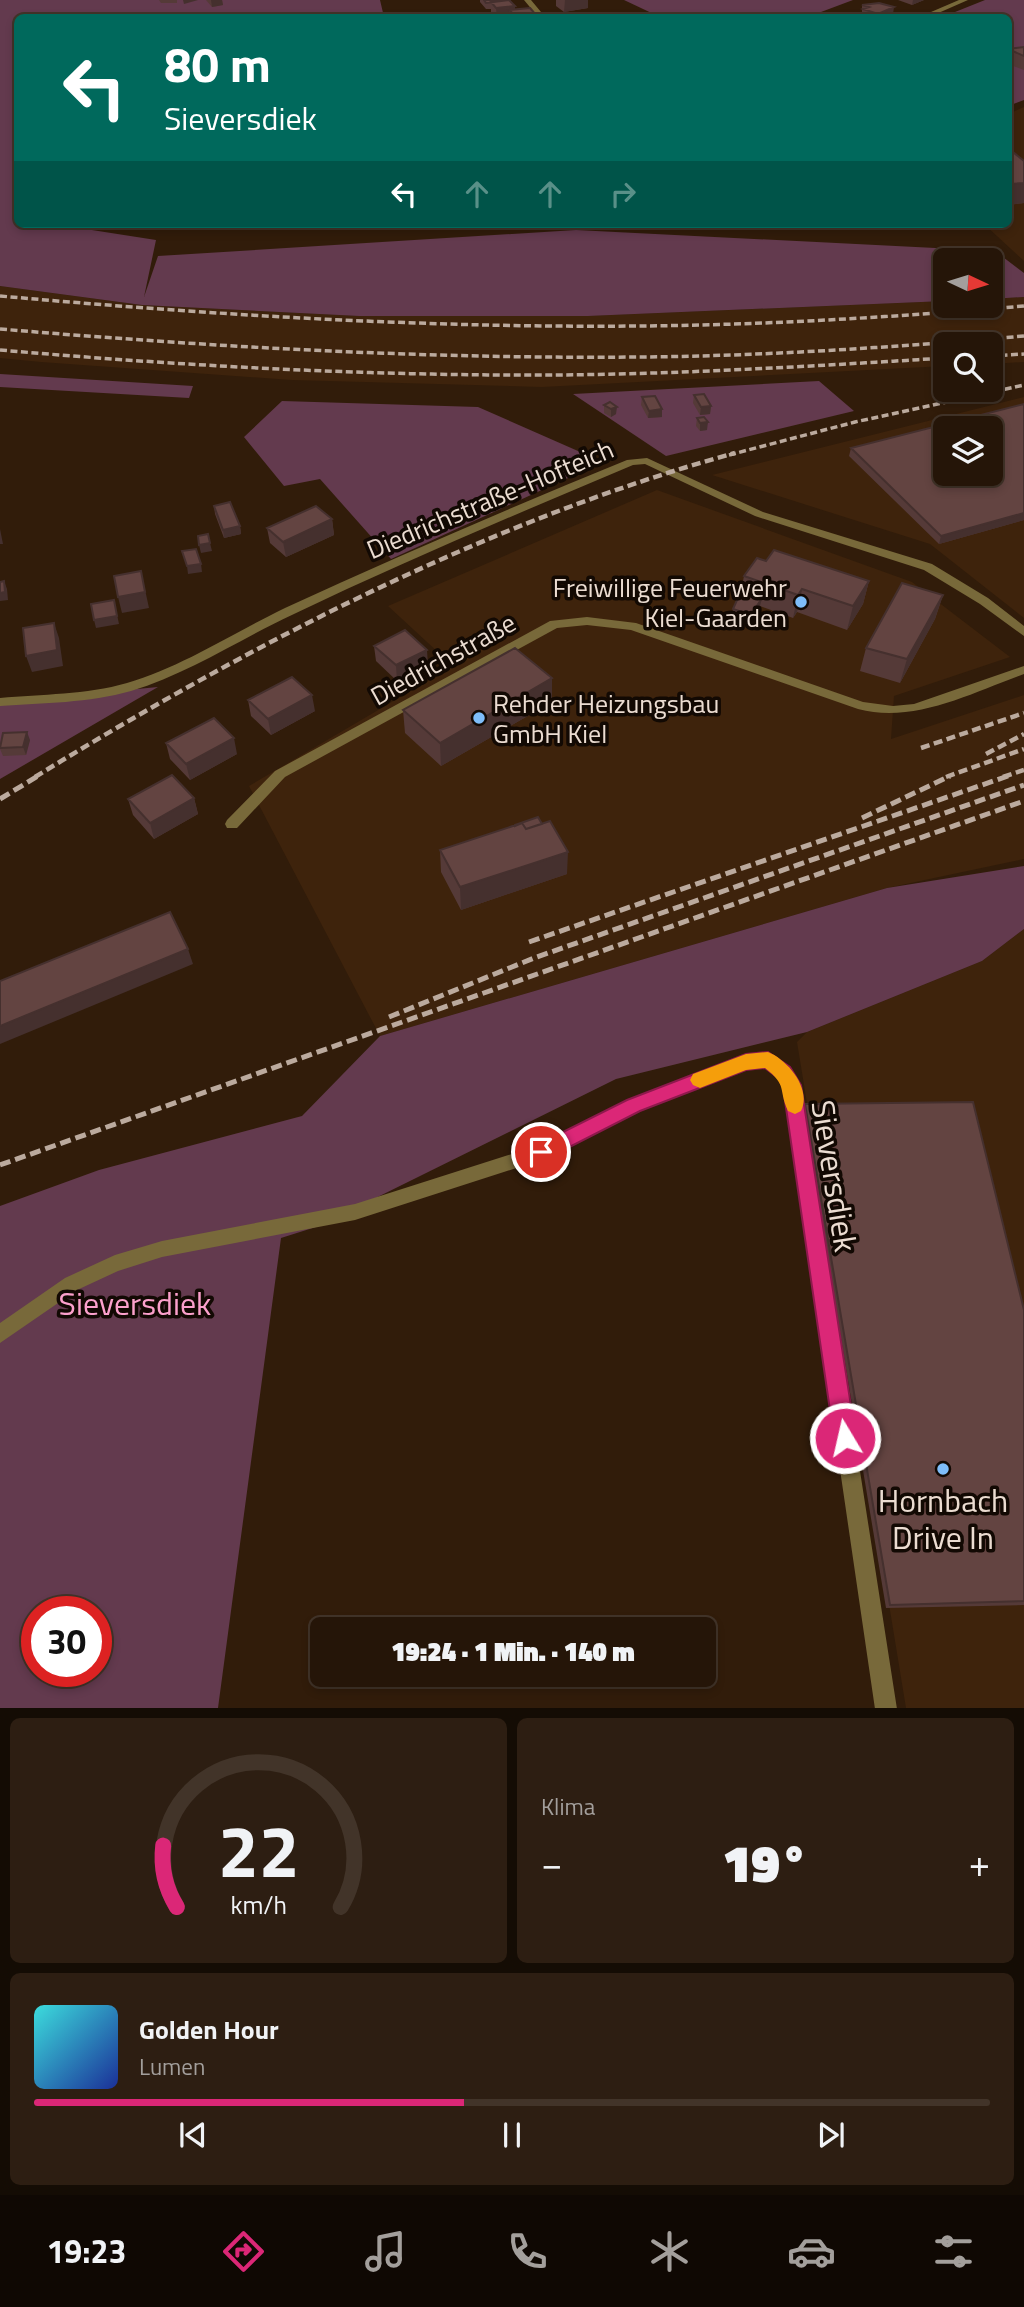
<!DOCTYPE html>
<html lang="de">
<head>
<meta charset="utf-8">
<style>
  :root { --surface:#251508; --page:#2d1e12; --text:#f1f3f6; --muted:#a39f9c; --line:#423429; --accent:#db2777 }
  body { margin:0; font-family:"Titillium Web",sans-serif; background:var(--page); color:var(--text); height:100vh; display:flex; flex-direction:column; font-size:26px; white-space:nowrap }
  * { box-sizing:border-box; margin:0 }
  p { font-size:23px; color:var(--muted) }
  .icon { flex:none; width:38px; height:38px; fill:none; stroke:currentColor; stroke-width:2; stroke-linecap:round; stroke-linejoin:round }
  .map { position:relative; height:1708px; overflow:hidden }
  .sheet { display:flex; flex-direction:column; gap:10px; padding:10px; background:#140c04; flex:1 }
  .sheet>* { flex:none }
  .guide { position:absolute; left:14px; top:14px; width:998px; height:214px; border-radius:10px; box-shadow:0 4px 10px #0003,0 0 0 2px var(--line); background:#00695c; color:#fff; overflow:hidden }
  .needle { width:46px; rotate:94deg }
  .fabs { position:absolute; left:933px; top:248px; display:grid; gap:14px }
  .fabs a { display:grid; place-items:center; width:70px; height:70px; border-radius:10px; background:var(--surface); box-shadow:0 4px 10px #0003,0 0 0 2px var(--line); font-size:35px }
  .speed { position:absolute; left:21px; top:1596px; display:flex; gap:14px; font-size:35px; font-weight:700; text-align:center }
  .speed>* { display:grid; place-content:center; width:91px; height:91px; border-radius:50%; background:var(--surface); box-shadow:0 4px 10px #0003,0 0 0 2px var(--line); line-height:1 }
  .speed .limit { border:10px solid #d22; background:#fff; color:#111 }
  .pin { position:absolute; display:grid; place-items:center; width:60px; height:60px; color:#fff; margin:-30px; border:4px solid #fff; border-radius:50%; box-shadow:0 2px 7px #0007 }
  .me { position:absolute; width:77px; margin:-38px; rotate:351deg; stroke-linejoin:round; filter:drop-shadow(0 0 5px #0008) }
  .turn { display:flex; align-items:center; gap:24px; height:147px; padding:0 35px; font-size:32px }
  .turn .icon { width:91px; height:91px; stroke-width:2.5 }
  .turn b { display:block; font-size:49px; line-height:60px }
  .lanes { display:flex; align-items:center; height:66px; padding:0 35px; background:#0003; justify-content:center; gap:35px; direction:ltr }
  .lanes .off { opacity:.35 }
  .big { font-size:52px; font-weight:800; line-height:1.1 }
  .sheet .widget { flex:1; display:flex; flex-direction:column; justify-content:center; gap:10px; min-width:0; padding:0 24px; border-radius:10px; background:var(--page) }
  .sheet .dial { align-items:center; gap:0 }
  .dial svg { height:182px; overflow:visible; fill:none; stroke:var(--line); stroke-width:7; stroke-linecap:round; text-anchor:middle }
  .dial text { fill:var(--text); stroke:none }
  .song { display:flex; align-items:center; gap:21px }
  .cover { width:84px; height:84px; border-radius:10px; background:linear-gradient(135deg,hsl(180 70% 55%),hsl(230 70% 35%)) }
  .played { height:7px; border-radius:4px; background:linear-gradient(90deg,var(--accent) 45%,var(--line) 45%) }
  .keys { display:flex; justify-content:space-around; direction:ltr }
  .heat { display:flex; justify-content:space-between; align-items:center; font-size:38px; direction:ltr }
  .sheet .tiles { flex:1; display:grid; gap:10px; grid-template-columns:1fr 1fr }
  .widget:last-child { grid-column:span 2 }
  .trip { position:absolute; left:310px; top:1617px; width:406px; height:70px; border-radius:10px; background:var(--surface); box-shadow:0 4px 10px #0003,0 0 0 2px var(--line); font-weight:800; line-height:70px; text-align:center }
  .tabs { display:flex; height:112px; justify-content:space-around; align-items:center; background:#0f0803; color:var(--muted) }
  .tabs .icon { width:49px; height:49px }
  .tabs .current { color:var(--accent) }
  .tabs b { font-size:32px; color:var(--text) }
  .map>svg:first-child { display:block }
  .built { fill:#3e230c; fill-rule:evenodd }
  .green { fill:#633a4e; fill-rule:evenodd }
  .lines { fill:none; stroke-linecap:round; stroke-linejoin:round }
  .minor { fill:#78693a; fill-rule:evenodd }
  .rail-far2 { stroke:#bbaa9e; stroke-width:3.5; stroke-dasharray:7 3.5; stroke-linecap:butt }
  .rail-far1 { stroke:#bbaa9e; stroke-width:4.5; stroke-dasharray:9 4.5; stroke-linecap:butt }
  .rail { stroke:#bbaa9e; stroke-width:5; stroke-dasharray:11 5; stroke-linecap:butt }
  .wall { fill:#553a38 }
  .shaded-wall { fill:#45302e }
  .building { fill:#634441; stroke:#45302e; stroke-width:2; fill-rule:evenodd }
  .route { fill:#db2777; stroke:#8e194d; stroke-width:2 }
  .slow { fill:#f59e0b }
  .poi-dot { fill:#7ebdf9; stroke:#120903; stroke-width:2.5 }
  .labels { text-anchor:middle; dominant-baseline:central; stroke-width:7; stroke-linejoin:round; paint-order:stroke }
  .street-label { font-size:26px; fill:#ebdcd1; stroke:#120903 }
  .poi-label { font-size:26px; fill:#ebdcd1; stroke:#120903; text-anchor:end }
  .near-street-label { font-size:32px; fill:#ebdcd1; stroke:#120903 }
  .near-park-label { font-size:32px; fill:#fca0cc; stroke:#120903 }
  .near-poi-label { font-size:32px; fill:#ebdcd1; stroke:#120903 }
</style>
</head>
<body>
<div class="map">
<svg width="1024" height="1709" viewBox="0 0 1024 1709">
  <rect width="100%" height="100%" fill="#311c0a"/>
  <!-- built -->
  <path class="built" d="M1024,107V261L984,224H1008V114Z
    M0,286L142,305L359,316H588L945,301V306H990L991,299L1024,297V362L991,364L990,345H945V366L542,387L292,380L41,362L0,358Z
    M1024,397V618L930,544L712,475ZM945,429H990V474H945Z
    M657,490L912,582L1010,657L894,696L891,739L1024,695V859L887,888L380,1036L249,786L453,666L388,606Z
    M1024,929V1708H906L797,1042L807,1032L982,961Z"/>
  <!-- green -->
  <path class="green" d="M0,0H380L384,17L18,18V224H275L79,228L156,240L144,297L158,256L576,230L995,251L1024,273V297L991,299L990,261H945V301L588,316H359L142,305L0,286Z
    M624,0H853L805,18L660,17Z
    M985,0H1024V100L1008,106V18H940Z
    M0,374L193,386L189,398L0,387Z
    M819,381L854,411L666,456L573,394Z
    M282,401L478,407L603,462L391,559L320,479L284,486L244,437Z
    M158,687L0,779V702Z
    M1024,866V929L982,961L807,1032L616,1079L319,1226L281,1238L218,1708L0,1709V1206L99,1170L302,1116L380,1036L887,888ZM37,1612H96V1671H37Z"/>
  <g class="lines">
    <!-- minor -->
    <path class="minor" d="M524,0H531L546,18H539Z
      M959,0H968L927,18H917Z
      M647,458L763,512L932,564L988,598L1024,626V636L980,604L924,570L755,516L645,464L633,465C519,513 405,561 294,614C240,639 188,674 131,691C89,703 43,703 0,706V698C42,694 86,695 127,683C180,668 235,632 285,608C398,556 512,507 627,460Z
      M587,617L636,623L863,702L893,706L914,704L1024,666V674C971,693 914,724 858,709L631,630L587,625L557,628L285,777L237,828H227L225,824L227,820L275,771L550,621Z
      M768,1053L790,1067L800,1085L897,1709H875L784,1086L778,1077L765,1067L746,1069L640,1110L541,1160L355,1220L162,1257L118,1271L77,1290L0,1343V1323L65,1278L115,1255L162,1241L355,1204L537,1146L628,1100L745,1055Z"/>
    <!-- rail-far2 -->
    <path class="rail-far2" d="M0,296C213,315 425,328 639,326C767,325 896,317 1024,306
      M0,329C213,347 425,359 639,357C768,356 896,347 1024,336
      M0,350C184,366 369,376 554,375C685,374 815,366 945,358
      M990,356L1024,354
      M729,455L855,422L1024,385"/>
    <!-- rail-far1 -->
    <path class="rail-far1" d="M921,748L1024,713
      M986,754L1024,734
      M35,777C253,643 488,521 735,453
      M946,777L1024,749
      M1003,777L1024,770"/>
    <!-- rail -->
    <path class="rail" d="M0,799L38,776
      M862,818L950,776
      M529,942L1008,776
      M389,1017L534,958L1024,785
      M0,1165L1024,801"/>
  </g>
  <!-- wall -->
  <path class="wall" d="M159,0H177V3H161Z
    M206,0H222L223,5L212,7Z
    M480,0H510L515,6V10L536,15V18H494L491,15V9H486L480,2Z
    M551,0H588V8L564,12L556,6V0Z
    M898,0H924L912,5Z
    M862,5L893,14L884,18H868L862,15Z
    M1024,47V70L1008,64V49Z
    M1008,148L1024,161V203L1008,205Z
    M694,395L711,406L710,414L700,415L693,403Z
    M642,397L662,417L648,418L641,405Z
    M610,402L616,414L611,417L604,413V405Z
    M1024,404V520L939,544L849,456L851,448Z
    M697,418L707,430L700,431L696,426Z
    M214,506L240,526L241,534L224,538L215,514Z
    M332,519L334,535L286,557L270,543L267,528Z
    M766,561L869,581L863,604L847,630L797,612L793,618L760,606L749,623L732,617L733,609L741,591L744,576Z
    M943,595L935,619L900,683L860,671L866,648Z
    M374,646L428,665L397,681L376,661Z
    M552,678V702L441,766L405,733L403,710Z
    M248,700L315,711L271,735L251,716Z
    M30,740L26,755L3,756L0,749V745Z
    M166,743L237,754L190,780L170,759Z
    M194,798L198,814L154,839L133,815L128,799Z
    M440,850L567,874L461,910L441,872Z
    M805,1104L1024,1310V1605L886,1608L803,1111Z"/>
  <!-- shaded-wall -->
  <path class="shaded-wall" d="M183,0H198L184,4Z
    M211,0H222L223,5L212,7Z
    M565,0H588V8L564,12Z
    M913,0H924L912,5Z
    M515,6V16L509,10V18H497L496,8Z
    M894,7L893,14L884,18H877L878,14Z
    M536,15V18H517V17Z
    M1024,183V203L1008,205V196L1011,184Z
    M711,406L710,414L700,415L701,407Z
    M617,407L616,414L611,417V409Z
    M662,409V417L648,418L649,411Z
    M708,422L707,430L700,431V423Z
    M1024,513V520L939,544L941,536Z
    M332,519L334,535L286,557L283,542Z
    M240,526L241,534L224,538L223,530Z
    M0,529L3,544H0Z
    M210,543L212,551L201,553L199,545Z
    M201,564L202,572L188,574L187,566Z
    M141,571L149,608L122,613L118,597Z
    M4,581L7,589L8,600L0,601V593Z
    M869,581L863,604L847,630L853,606Z
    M802,589L797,612L793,618L798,595Z
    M943,595L935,619L900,683L907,659Z
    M762,598L760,606L749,623L751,615Z
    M114,600L119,624L96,628L94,620Z
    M54,623L59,638L63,666L32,672L26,656Z
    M427,650L428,665L397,681L396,665Z
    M552,678V702L441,766L440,743Z
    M312,695L315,711L271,735L268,719Z
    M27,732L30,740L26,755L23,747Z
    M234,738L237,754L190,780L186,764Z
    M194,798L198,814L154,839L150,823Z
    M568,852L567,874L461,910L460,887Z
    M188,949L193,964L0,1044V1026Z"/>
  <!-- building -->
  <path class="building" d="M484,0H509L486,3Z
    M509,0L515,6L496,8L491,2Z
    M879,3L894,7L878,14L863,9L869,7L862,5Z
    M530,8L536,15L517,17L509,10Z
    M1024,47V56L1008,49Z
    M1008,148L1024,161V183L1011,184L1008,181Z
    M704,394L711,406L701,407L694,395Z
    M655,396L662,409L649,411L642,397Z
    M610,402L617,407L611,409L604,405Z
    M1024,404V513L941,536L851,448ZM945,429H990V474H945Z
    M704,417L708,422L700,423L697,418Z
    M230,502L240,526L223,530L214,506Z
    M316,506L332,519L283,542L267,528Z
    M208,534L210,543L199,545L198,536Z
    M196,549L201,564L187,566L182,551Z
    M774,550L869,581L853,606L802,589L798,595L744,576L757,558L766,561Z
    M141,571L145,592L118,597L114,576Z
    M4,581L5,592L0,593V582Z
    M902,583L943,595L907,659L866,648Z
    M741,591L762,598L751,615L733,609Z
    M114,600L117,616L94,620L91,604Z
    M54,623L57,650L26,656L23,628Z
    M405,630L427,650L396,665L374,646Z
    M515,648L552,678L440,743L403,710Z
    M292,677L312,695L268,719L248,700Z
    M214,718L234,738L186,764L166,743Z
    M27,732L23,747L0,748L3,733Z
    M172,775L194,798L150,823L128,799Z
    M538,817L542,824L526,829L522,823L515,826V825Z
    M550,821L568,852L460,887L440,850L522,823L526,829Z
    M170,912L188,949L0,1026V981Z
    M973,1102L1024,1310V1601L890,1605L805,1104Z"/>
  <!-- route -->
  <path class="route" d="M768,1052L790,1067L801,1085L856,1438L852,1445L845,1449L837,1445L834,1438L783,1087L778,1078L765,1068L746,1070L640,1111L548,1158L541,1160L535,1158L532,1152L535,1146L627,1100L746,1054Z"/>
  <!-- slow -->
  <path class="slow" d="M768,1052C788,1060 812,1089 801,1111L795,1114L788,1111C778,1089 788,1086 765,1068L746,1070L700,1088L693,1085L690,1080L693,1074L746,1054Z"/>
  <!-- markers -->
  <g class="poi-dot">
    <circle cx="801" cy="602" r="7"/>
    <circle cx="479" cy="718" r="7"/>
    <circle cx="943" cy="1469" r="7"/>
  </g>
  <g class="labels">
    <!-- street labels -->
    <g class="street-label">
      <text transform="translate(490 499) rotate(-23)">Diedrichstraße-Hofteich</text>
      <text transform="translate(443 659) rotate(-29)">Diedrichstraße</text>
    </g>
    <!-- poi labels -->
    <g class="poi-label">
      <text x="787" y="587">Freiwillige Feuerwehr<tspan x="787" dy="30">Kiel-Gaarden</tspan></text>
      <text x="493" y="703" text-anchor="start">Rehder Heizungsbau<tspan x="493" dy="30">GmbH Kiel</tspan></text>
    </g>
    <!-- near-street labels -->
    <g class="near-street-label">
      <text transform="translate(835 1176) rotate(81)">Sieversdiek</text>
    </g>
    <!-- near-park labels -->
    <g class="near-park-label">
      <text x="135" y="1303">Sieversdiek</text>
    </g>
    <!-- near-poi labels -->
    <g class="near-poi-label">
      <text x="943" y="1500">Hornbach<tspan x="943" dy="37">Drive In</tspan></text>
    </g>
  </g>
</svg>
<div class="fabs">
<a><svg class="needle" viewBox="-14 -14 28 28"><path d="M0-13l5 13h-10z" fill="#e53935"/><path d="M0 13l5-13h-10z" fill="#a39f9c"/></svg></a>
<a><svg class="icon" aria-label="search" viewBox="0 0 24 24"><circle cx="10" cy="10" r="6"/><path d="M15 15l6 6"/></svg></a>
<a><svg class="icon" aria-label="layers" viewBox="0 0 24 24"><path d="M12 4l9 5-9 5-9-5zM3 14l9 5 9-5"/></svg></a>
</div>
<div class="speed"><div class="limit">30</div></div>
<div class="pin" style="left:541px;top:1152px;background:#d93025"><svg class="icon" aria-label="arrive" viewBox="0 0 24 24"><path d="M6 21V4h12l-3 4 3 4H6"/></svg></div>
<svg class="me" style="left:845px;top:1438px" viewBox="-20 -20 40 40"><circle r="17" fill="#db2777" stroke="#fff" stroke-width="3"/><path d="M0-11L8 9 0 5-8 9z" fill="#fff"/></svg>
<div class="trip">19:24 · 1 Min. · 140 m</div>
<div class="guide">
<div class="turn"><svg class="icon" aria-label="left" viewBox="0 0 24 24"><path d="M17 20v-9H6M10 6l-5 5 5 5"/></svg><div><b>80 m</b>Sieversdiek</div></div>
<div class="lanes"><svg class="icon" aria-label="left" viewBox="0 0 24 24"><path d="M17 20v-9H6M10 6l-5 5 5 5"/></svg><svg class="icon off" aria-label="ahead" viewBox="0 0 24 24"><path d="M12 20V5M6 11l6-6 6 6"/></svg><svg class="icon off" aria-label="ahead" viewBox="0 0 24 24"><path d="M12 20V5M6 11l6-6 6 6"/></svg><svg class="icon off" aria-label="right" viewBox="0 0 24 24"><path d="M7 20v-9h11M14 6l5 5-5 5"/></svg></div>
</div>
</div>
<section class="sheet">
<div class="tiles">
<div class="widget dial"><svg viewBox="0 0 100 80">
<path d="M14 69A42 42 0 1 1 86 69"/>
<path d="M14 69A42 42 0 0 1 8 42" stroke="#db2777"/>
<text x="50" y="56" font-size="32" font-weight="700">22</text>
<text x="50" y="72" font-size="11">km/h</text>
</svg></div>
<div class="widget"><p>Klima</p>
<div class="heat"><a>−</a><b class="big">19°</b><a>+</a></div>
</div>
<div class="widget">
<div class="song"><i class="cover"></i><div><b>Golden Hour</b><p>Lumen</p></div></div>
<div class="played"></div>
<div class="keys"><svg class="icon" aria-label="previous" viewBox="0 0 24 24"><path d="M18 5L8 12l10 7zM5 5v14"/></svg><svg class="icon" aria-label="pause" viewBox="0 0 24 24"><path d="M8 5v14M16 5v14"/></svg><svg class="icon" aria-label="next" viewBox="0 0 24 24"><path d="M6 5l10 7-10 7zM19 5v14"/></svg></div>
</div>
</div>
</section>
<nav class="tabs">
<b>19:23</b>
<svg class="icon current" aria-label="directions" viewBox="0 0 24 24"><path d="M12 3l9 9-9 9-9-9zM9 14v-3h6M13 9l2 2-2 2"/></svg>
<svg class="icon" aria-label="music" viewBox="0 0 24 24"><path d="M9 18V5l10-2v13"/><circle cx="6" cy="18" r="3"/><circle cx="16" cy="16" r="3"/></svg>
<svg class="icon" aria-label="phone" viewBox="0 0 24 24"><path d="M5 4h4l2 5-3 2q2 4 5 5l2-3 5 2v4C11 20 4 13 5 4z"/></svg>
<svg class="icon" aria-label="climate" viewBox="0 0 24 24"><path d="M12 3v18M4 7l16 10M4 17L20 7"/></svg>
<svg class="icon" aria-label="car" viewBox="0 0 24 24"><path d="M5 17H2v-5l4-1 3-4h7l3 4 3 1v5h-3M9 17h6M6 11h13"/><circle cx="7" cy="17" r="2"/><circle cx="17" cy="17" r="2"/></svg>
<svg class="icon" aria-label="filters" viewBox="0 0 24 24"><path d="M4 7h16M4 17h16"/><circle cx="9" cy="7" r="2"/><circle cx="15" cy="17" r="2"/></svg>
</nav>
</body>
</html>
